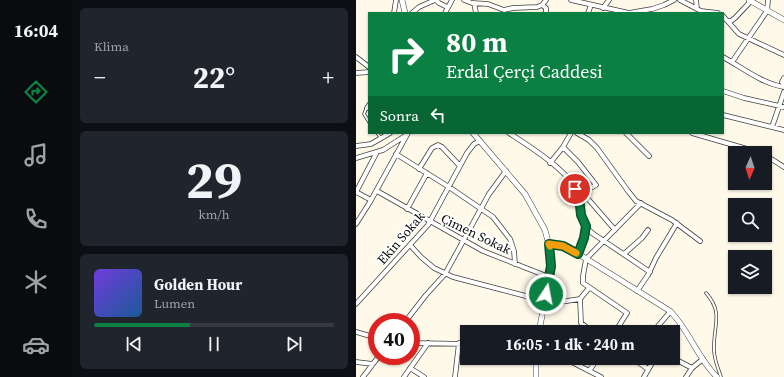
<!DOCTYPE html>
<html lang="tr">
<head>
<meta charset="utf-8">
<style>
  :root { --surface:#171b24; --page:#20242c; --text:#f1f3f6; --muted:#9ea1a6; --line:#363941; --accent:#0b8043 }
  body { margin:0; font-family:"Source Serif 4",serif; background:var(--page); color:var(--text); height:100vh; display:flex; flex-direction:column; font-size:15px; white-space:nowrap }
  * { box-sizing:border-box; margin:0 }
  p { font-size:13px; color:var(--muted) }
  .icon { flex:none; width:22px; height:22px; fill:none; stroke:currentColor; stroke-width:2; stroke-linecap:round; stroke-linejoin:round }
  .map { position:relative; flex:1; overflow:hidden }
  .side { display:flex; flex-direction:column; gap:8px; padding:8px; background:#0d0f14; width:284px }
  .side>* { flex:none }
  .guide { position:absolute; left:12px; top:12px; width:356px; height:122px; border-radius:0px; box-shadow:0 1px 3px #0004; background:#0b8043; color:#fff; overflow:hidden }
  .needle { width:26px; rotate:183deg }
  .buttons { position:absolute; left:372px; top:146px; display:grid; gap:8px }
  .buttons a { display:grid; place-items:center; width:44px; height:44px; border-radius:0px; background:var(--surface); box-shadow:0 1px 3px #0004; font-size:20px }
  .speed { position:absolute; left:12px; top:313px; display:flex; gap:8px; font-size:20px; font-weight:700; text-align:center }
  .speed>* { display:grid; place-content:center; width:52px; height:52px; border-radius:50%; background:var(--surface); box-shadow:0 1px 3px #0004; line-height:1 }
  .speed .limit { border:6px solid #d22; background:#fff; color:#111 }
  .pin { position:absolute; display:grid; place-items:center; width:34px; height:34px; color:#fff; margin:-17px; border:2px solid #fff; border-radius:50%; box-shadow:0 1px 4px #0007 }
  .me { position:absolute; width:44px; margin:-22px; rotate:11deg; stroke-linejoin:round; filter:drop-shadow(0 0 3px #0008) }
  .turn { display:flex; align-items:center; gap:14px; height:84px; padding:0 12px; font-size:18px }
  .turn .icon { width:52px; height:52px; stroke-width:2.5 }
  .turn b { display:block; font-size:28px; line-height:34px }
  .then { display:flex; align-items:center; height:38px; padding:0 12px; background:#0003; gap:8px; font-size:15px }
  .big { font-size:30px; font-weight:700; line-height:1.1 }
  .side .card { flex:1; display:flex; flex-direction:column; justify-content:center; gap:6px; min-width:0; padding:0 14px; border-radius:6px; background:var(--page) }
  .side .dial { align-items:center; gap:0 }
  .dial b { font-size:52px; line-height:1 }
  .song { display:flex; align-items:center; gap:12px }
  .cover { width:48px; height:48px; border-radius:6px; background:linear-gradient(135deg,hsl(260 70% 55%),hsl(210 70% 35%)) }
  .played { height:4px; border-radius:2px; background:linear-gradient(90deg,var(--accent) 40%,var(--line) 40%) }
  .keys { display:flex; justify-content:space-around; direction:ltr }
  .heat { display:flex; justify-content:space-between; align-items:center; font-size:22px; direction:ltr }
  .trip { position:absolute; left:104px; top:325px; width:220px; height:40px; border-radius:0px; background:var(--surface); box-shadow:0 1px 3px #0004; font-weight:700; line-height:40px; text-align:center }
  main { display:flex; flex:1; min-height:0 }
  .dock { display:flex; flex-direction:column; width:72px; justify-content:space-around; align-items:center; background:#090b0e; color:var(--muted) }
  .dock .icon { width:28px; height:28px }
  .dock .on { color:var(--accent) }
  .dock b { font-size:18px; color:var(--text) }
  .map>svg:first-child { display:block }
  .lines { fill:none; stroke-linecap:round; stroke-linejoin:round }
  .service-casing { stroke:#3e3e3e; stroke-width:3.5 }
  .minor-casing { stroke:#3e3e3e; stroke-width:5.5 }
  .tertiary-casing { stroke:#3e3e3e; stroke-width:6 }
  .service { stroke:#fff; stroke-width:2 }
  .minor { stroke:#fff; stroke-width:4 }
  .tertiary { stroke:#fff; stroke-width:5 }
  .route-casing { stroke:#07532c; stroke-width:10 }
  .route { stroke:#0b8043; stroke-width:7 }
  .slow { stroke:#f59e0b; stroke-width:7 }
  .labels { text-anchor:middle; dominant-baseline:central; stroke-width:4; stroke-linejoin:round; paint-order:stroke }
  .street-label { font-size:13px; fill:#0b0b0b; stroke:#fff }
</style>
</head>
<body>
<main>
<nav class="dock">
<b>16:04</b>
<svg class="icon on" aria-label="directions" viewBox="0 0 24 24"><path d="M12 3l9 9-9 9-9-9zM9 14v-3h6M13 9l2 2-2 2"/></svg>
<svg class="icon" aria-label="music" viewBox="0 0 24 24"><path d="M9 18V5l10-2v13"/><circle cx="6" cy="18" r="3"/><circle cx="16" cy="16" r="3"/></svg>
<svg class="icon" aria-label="phone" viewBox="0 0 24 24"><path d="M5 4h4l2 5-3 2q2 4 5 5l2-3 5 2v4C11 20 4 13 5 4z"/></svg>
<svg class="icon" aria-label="climate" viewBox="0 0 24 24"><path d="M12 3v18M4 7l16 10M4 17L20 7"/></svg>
<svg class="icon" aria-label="car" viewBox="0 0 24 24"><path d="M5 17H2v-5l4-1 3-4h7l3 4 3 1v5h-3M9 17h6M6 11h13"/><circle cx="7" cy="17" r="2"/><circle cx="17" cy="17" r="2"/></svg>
</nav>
<section class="side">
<div class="card"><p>Klima</p>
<div class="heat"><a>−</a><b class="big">22°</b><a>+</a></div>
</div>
<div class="card dial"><b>29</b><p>km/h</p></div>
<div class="card">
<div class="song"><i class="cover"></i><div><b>Golden Hour</b><p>Lumen</p></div></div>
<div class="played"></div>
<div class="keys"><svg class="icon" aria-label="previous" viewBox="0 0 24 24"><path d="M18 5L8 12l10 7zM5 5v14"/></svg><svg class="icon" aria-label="pause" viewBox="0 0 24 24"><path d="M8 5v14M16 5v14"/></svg><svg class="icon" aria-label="next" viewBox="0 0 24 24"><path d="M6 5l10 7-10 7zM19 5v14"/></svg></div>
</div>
</section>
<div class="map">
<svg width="428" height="377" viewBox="0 0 428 377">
  <rect width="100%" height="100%" fill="#fff9e9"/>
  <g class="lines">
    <defs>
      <path id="service" d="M10,109L8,114L13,122
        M21,133L25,138
        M350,293C368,313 357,326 358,350C358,359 362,368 365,377"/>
      <path id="minor" d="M80,0L83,3L91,7
        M108,0L116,3L132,4L148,10L157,8L181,7L186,5L190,0
        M215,0L273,13
        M324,0L345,11L362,13
        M340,0L341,9
        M118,3L120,13
        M186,5L190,8V13
        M247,8L253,0
        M38,13L40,0
        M56,13L63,7L79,0
        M89,13L96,0
        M232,13L235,5
        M273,13L296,9L308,5L318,0
        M367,16L383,34L428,55
        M372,21H375L379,18L395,1
        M0,57L13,67
        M367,57C387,68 405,83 428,87
        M376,62L411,11L412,0
        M0,73L13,72
        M428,78L426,82L428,84
        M367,91L388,98L428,107
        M11,108L13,105
        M367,115L428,130
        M416,127L428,92
        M153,133C173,146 215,172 222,194C224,200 223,207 224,213C225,218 229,223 229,227C231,236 226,246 222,254
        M221,133L233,140L241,148L272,191L280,201L316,220L344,241
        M270,133L293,156
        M336,133L405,153
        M0,146L15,144L34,133
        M207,147L222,162L240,185L225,194
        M40,154L93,187L137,217L154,239L158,251L159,264
        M409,155L428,167
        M0,158L27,150L49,136
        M194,163L207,147L215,133
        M63,169L76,148L82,145L86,147L104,166
        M21,191L127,251L193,277
        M0,192L21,152
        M0,192L15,200
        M223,194L233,200L259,230
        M51,209L71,173
        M0,224L14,202L52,133
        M229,226L236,233L294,272
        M54,245L65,257L78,268L97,277L189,301L204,302L224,299L225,323L237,332
        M268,254L286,238L292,230
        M281,291L292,275L300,258L321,223
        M224,299L233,288
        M0,304L72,225L111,153L118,144L124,141
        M49,322L70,295L89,274L133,194L150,171
        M0,332L21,338
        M259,332L271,313L227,283V276L230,259L285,203
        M299,332L302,326L314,312
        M55,343L111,344
        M208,358L245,377
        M276,358L292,369
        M317,358L336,368
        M0,362L17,364
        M54,368L68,377
        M233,371L242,358
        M7,377L23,356
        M48,377L72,343
        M99,377L103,343
        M288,377L299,358
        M330,377L336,368L347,359"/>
      <path id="tertiary" d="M46,0L49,13
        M393,0L428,20
        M117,133L169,194L189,230L195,253V267L183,332
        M193,244L202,245L213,248L314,311C333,330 342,359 361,377
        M180,377V358"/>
    </defs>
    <!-- service casing -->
    <use href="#service" class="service-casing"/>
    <!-- minor casing -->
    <use href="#minor" class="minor-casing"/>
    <!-- tertiary casing -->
    <use href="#tertiary" class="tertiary-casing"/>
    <!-- service -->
    <use href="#service" class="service"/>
    <!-- minor -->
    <use href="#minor" class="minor"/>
    <!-- tertiary -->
    <use href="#tertiary" class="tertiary"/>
  </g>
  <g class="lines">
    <defs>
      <path id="route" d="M190,294L195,266L193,244L207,246L222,254L228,238L230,226L225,215L223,196L219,189"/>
    </defs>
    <!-- route casing -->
    <use href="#route" class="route-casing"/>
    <!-- route -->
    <use href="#route" class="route"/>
    <!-- slow -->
    <path class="slow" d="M194,246L193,244L207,246L220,253"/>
  </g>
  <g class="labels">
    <!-- street labels -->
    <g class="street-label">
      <text transform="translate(120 234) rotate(26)">Çimen Sokak</text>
      <text transform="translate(45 238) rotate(-49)">Ekin Sokak</text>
    </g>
  </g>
</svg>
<div class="buttons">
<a><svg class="needle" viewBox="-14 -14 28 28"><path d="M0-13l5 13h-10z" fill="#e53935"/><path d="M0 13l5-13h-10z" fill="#9ea1a6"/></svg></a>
<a><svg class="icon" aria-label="search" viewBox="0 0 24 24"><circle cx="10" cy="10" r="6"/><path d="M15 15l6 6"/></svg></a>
<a><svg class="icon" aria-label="layers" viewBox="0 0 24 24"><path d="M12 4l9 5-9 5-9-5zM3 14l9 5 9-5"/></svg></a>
</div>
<div class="speed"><div class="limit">40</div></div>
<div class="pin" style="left:219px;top:189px;background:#d93025"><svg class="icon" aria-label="arrive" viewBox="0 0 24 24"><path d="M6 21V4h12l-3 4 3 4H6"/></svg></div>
<svg class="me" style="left:190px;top:294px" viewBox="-20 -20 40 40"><circle r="17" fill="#0b8043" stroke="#fff" stroke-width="3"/><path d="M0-11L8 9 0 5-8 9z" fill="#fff"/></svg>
<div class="trip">16:05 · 1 dk · 240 m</div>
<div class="guide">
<div class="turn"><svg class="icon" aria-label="right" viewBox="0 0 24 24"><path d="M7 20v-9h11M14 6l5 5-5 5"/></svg><div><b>80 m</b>Erdal Çerçi Caddesi</div></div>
<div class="then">Sonra<svg class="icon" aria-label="left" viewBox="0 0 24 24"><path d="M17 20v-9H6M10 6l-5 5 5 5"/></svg></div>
</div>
</div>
</main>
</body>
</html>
